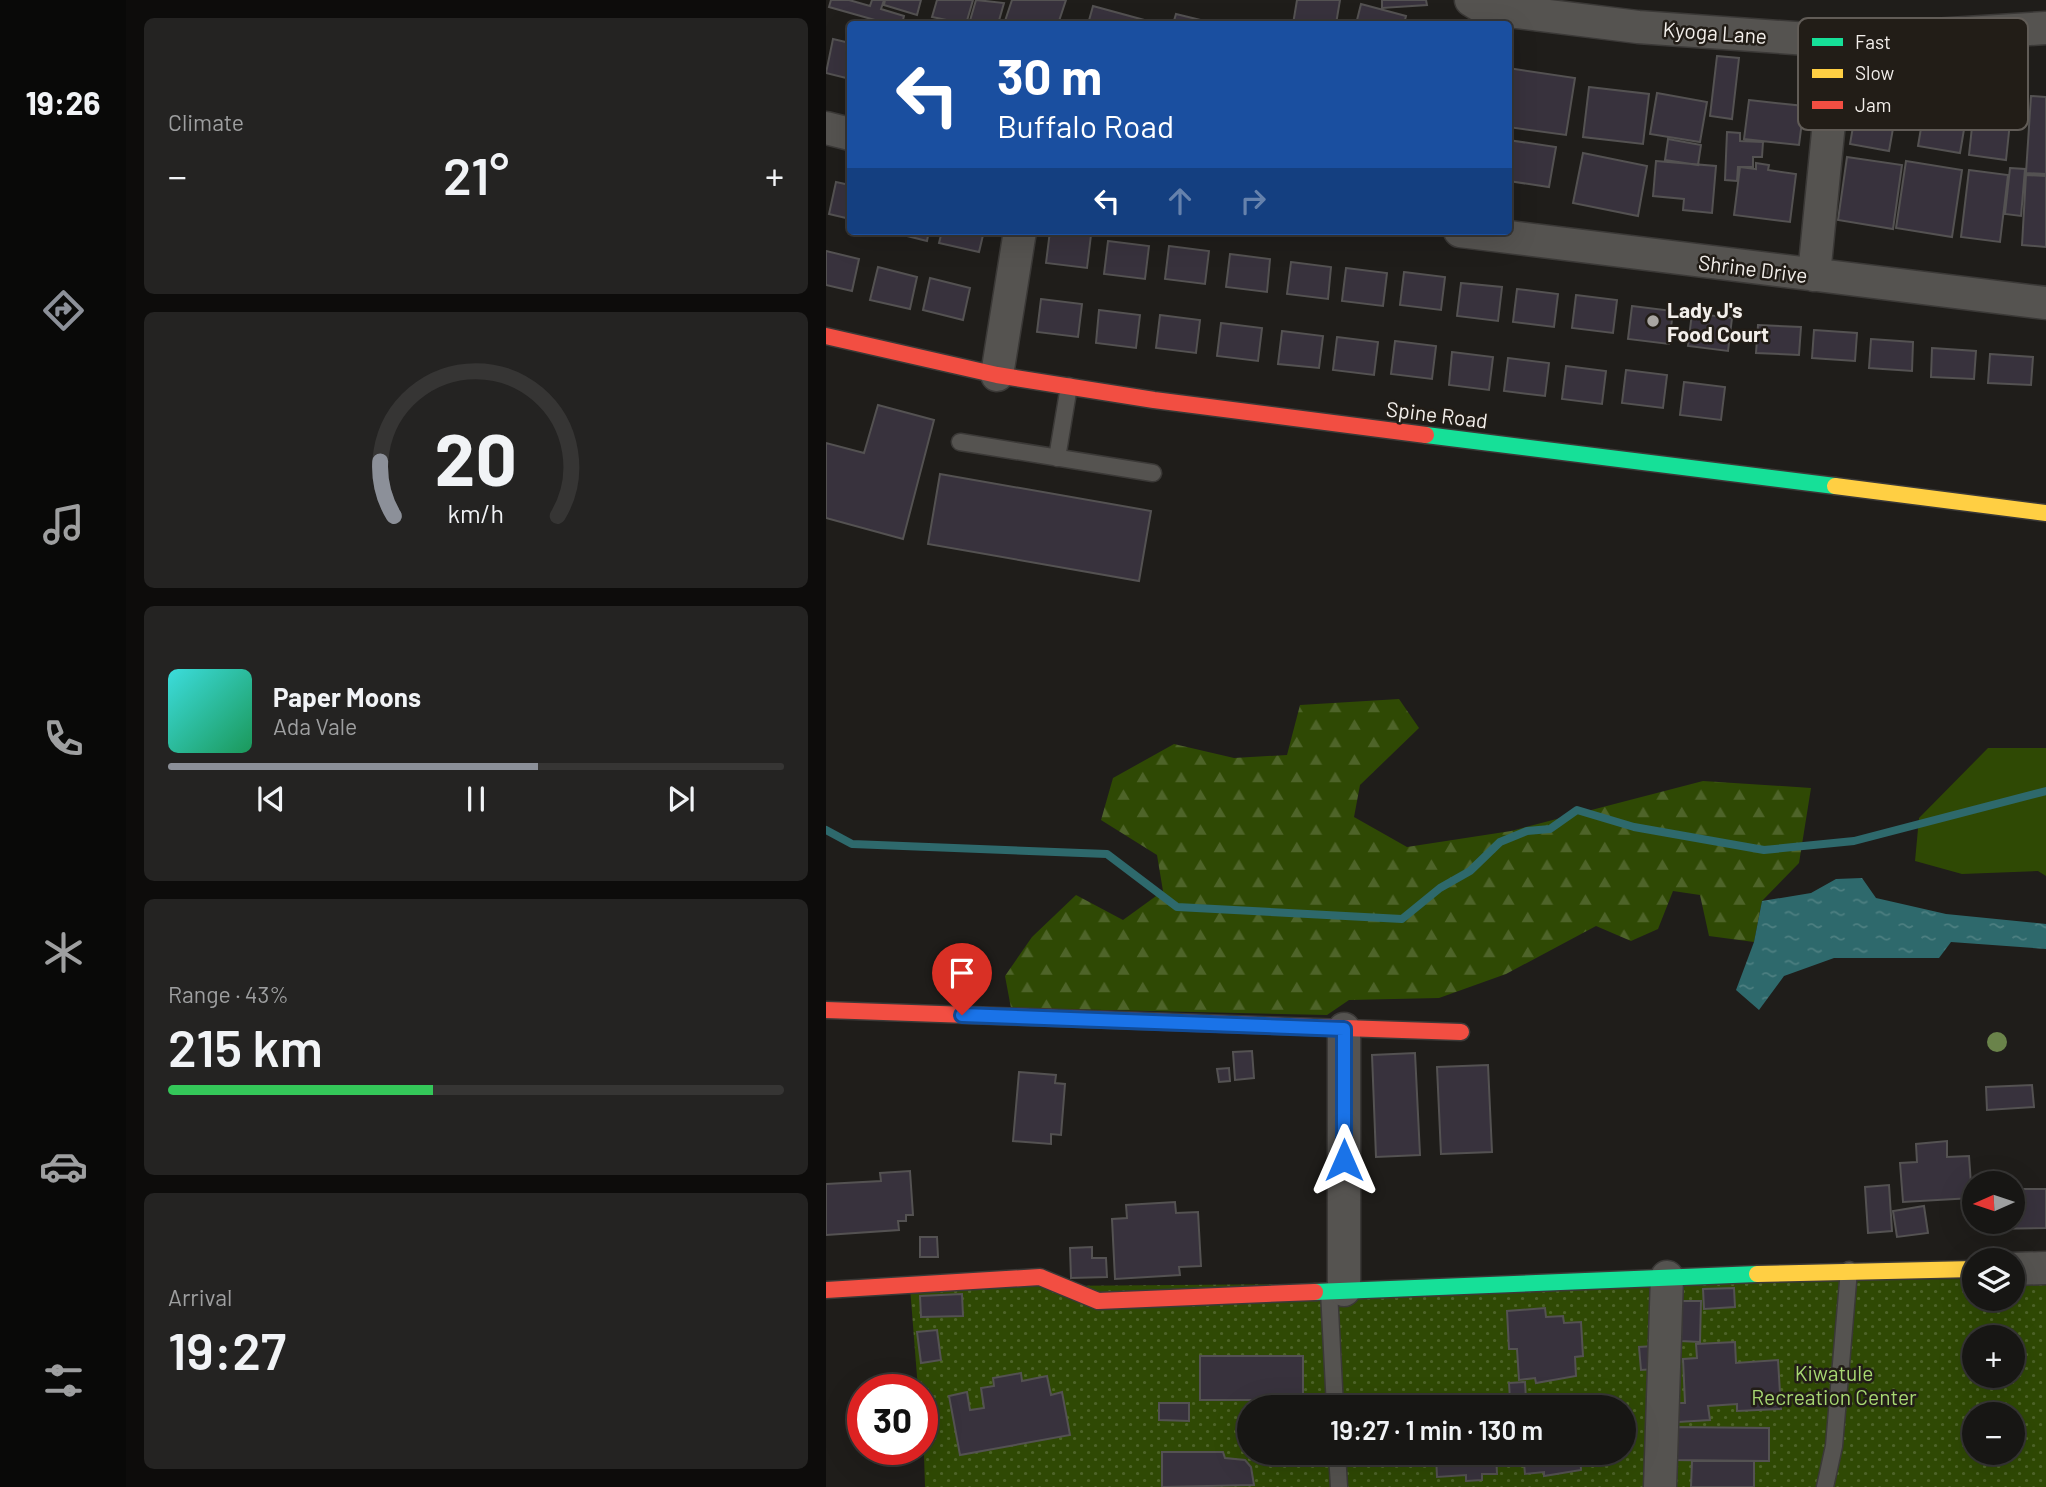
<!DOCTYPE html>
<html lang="en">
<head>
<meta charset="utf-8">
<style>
  :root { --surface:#171614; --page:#242322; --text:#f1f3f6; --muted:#9e9fa0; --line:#363534; --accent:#8c9099 }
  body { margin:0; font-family:Barlow,sans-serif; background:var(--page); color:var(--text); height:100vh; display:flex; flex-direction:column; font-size:26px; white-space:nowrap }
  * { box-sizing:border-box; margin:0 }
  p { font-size:23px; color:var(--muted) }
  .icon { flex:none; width:38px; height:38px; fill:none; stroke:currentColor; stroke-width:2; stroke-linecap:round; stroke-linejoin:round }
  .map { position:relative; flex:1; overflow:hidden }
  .details { display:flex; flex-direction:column; gap:18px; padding:18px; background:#0d0c0b; width:700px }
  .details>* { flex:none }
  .top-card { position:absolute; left:21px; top:21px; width:665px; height:214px; border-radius:7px; box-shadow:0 7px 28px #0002,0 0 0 2px var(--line); background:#1a4fa0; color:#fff; overflow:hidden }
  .needle { width:46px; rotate:267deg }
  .buttons { position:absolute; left:1136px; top:1171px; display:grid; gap:14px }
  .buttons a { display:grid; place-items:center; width:63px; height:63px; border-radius:50%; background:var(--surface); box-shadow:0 7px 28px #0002,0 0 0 2px var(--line); font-size:35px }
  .speed { position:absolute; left:21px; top:1374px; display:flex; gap:14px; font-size:35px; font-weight:700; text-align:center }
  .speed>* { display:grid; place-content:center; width:91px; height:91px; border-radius:50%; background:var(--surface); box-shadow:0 7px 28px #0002,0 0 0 2px var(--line); line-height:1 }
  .speed .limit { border:10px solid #d22; background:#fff; color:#111 }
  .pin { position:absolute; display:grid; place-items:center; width:60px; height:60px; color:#fff; margin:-72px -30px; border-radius:50% 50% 50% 0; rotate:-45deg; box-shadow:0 0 7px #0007 }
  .pin .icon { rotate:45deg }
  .me { position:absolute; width:77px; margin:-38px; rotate:0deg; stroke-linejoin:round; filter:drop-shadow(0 0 5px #0008) }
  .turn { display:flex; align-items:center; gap:24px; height:147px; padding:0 35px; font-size:32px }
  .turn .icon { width:91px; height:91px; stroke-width:2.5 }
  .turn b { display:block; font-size:49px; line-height:60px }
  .lanes { display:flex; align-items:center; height:66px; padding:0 35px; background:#0003; justify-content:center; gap:35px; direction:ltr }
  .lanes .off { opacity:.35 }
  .big { font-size:52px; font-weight:600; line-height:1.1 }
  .details .tile { flex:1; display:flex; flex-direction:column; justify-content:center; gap:10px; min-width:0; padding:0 24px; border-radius:10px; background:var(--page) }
  .details .dial { align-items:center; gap:0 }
  .dial svg { height:182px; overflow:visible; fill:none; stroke:var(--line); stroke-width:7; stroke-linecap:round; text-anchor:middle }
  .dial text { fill:var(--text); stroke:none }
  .song { display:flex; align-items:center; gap:21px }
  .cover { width:84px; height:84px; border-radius:10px; background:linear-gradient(135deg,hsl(180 70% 55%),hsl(150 70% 35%)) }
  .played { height:7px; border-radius:4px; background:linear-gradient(90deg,var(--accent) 60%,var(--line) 60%) }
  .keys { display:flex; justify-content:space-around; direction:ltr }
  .heat { display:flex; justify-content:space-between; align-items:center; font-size:38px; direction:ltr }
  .charge { height:10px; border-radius:5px; background:linear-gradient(90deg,#34c759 43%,var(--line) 0) }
  .trip { position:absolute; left:411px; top:1395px; width:399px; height:70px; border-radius:35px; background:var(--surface); box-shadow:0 7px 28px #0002,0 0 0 2px var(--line); font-weight:600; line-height:70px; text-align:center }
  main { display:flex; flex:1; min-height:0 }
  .dock { display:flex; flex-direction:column; width:126px; justify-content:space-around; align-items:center; background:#090908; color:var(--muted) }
  .dock .icon { width:49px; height:49px }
  .dock .selected { color:var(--accent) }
  .dock b { font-size:32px; color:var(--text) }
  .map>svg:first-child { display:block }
  .grass { fill:#2f4904 }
  .forest { fill:url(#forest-firs) }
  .park { fill:url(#park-dots); fill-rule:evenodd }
  .water { fill:url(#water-ripples) }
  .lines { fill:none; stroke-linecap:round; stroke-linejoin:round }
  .stream { stroke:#2e696c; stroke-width:8 }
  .building { fill:#38323d; stroke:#545252; stroke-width:2 }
  .lane-casing { stroke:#3b3937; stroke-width:19 }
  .street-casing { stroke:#3b3937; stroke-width:35 }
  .fast-casing { stroke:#3b3937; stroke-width:19 }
  .slow-casing { stroke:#3b3937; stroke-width:19 }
  .jam-casing { stroke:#3b3937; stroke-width:19 }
  .lane { stroke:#555350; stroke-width:16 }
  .street { stroke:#555350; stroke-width:32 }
  .fast { stroke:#16e098; stroke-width:16 }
  .slow { stroke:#ffcf43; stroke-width:16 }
  .jam { stroke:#f24e42; stroke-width:16 }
  .tree { fill:#6a834a }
  .route-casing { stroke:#114b97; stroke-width:18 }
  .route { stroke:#1a73e8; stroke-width:12 }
  .poi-dot { fill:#a9a6a2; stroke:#221d17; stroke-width:2.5 }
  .labels { text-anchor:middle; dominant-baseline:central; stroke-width:5; stroke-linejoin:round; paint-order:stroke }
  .street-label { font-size:21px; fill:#f3efeb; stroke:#221d17 }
  .poi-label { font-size:21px; font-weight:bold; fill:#f3efeb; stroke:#221d17; text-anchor:start }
  .park-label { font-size:21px; fill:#a7d772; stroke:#221d17 }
  .key { fill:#221d17; stroke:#615c57; stroke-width:2 }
  .key-label { font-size:19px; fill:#f3efeb }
</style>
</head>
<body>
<main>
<nav class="dock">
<b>19:26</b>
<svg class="icon selected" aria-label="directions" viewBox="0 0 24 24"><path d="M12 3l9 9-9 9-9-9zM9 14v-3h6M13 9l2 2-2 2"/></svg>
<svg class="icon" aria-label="music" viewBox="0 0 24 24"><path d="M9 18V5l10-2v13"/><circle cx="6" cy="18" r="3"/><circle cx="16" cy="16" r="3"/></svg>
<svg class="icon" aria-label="phone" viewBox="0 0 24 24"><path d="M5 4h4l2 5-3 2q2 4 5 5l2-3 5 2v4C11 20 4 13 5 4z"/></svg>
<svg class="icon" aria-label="climate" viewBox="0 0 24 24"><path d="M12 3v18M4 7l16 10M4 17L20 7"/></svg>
<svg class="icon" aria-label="car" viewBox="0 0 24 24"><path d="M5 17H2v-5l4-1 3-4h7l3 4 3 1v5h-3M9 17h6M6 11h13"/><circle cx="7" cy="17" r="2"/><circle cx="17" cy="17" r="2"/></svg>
<svg class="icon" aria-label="filters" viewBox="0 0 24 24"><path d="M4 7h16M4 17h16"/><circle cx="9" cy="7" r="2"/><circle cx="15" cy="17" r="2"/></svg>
</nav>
<section class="details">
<div class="tile"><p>Climate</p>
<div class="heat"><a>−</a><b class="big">21°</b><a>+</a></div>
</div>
<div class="tile dial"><svg viewBox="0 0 100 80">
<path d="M14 69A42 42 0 1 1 86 69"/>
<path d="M14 69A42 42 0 0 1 8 45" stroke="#8c9099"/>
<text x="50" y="56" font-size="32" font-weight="700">20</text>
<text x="50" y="72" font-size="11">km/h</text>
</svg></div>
<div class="tile">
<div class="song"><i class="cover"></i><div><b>Paper Moons</b><p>Ada Vale</p></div></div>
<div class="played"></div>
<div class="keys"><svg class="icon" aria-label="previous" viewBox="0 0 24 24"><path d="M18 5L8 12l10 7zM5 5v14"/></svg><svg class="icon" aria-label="pause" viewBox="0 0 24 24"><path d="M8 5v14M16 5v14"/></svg><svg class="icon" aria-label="next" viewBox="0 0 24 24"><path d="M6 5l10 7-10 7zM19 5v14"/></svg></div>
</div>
<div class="tile"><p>Range · 43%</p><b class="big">215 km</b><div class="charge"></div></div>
<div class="tile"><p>Arrival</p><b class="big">19:27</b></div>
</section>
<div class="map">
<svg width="1220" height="1487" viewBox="0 0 1220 1487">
  <defs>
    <pattern id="forest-firs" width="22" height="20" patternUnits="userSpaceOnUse" patternTransform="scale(1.75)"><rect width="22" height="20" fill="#2f4904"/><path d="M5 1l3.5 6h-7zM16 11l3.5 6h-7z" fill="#4e6429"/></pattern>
    <pattern id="park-dots" width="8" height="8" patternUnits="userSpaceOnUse" patternTransform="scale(1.75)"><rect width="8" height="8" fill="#2f4904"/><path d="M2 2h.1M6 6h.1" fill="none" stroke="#4e6429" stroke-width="1.8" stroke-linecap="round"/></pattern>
    <pattern id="water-ripples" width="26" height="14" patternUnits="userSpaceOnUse" patternTransform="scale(1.75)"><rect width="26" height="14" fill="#2e696c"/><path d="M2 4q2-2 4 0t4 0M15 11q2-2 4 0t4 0" fill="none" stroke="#4d7f81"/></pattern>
  </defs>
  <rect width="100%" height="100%" fill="#1f1d1a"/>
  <!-- grass -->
  <path class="grass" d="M1162,748H1220V876L1212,871L1136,874L1089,861L1093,818Z"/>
  <!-- forest -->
  <path class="forest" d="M573,699L593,728L534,785L528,817L581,847L685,831L877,781L985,788L973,863L936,901L928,942L883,936L874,895L847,891L832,929L805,941L770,926L680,974L613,998L523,1000L501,1015L185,1008L179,976L206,937L250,895L297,920L337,891L331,855L275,820L287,778L348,744L408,758L461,755L474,705Z"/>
  <!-- park -->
  <path class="park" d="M1220,1278V1487H99L96,1390L92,1389L84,1287L1148,1279V1298H1186L1187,1279ZM1148,1337H1186V1376H1148ZM424,1407H798V1452H424ZM1148,1414H1186V1452H1148Z"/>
  <!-- water -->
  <path class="water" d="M1036,878L1050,898L1120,914L1220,924V949L1125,942L1113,958H1008L958,976L933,1010L910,990L928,942L936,901L985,893L1010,879Z"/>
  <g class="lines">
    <!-- stream -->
    <path class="stream" d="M0,830L26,844L281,854L351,907L576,919L614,888L644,871L674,842L701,831L724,829L751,810L808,827L938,850L1028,841L1220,791"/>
  </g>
  <!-- building -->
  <path class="building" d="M5,0H23L44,6L46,0H58L55,9L78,16L76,24H63L3,7Z
    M59,0H95L91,15L58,5Z
    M111,0H147L140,24L106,17Z
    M150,0L178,3L172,24H143Z
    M186,0H240L232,24H178Z
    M471,0H514L510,24H467Z
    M556,0H600L601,5L556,8Z
    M535,4L580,16L578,24H530Z
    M267,6L322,21L321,24H262Z
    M350,14L391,24H347Z
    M7,39L24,43V79L0,73Z
    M891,56L913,58L906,119L884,116Z
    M682,68L749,78L740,135L682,127Z
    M1035,81L1074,89L1063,151L1024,144Z
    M763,87L823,94L817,144L757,137Z
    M1102,87L1144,94L1134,153L1092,146Z
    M1150,90L1187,94L1180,160L1143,155Z
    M831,93L881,102L874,142L824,134Z
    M1205,96L1220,97V174L1200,173Z
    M923,100L978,106L973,145L918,139Z
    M901,132L914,133V141L937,142L936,157H927V167H912L911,181L899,180Z
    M842,139L875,145L872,165L839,160Z
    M682,140L730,147L723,187L682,181Z
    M757,153L821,166L812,216L747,203Z
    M1021,157L1076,165L1067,229L1012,220Z
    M830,161L890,166L886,213L857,210L858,199L827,196Z
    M1080,161L1136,170L1126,237L1070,228Z
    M930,163L943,165L942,170L970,174L964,222L908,215L914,167L930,169Z
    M1184,168L1199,169L1195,216L1179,214Z
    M1143,170L1182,175L1174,242L1135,237Z
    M1200,175L1220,176V247L1196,245Z
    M10,182L24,185V219L3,214Z
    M61,231H103L101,241Z
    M116,231H158L153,252L113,243Z
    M224,231L265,235L261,268L220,263Z
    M282,241L323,246L319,279L278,274Z
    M343,246L383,251L379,284L339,279Z
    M0,251L33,259L26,291L0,285Z
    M404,254L444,259L441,292L400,287Z
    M465,262L505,267L502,299L461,294Z
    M52,267L91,277L84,309L44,300Z
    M520,268L561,273L557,306L516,301Z
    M578,272L619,277L615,310L574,305Z
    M104,278L144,288L137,320L97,310Z
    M635,283L676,287L672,321L631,316Z
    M691,289L732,294L728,327L687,322Z
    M750,295L791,300L787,333L746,328Z
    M215,299L256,304L252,337L211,332Z
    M806,306L847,311L843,344L802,339Z
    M273,310L314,315L310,348L270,343Z
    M866,313L906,318L902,351L862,346Z
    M334,315L374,320L370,353L330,348Z
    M395,323L436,328L432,361L391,356Z
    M932,325L975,327L973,355L930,353Z
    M988,330L1031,333L1029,361L986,358Z
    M456,331L497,336L493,368L452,364Z
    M511,337L552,342L548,375L507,370Z
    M1045,339L1087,342L1086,371L1043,368Z
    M569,341L610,346L606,379L565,374Z
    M1106,348L1150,351L1148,379L1105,377Z
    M626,352L667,357L663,390L623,385Z
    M1164,354L1207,357L1205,385L1162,383Z
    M682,358L723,363L719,396L678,391Z
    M740,366L780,371L776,404L736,399Z
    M800,370L841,375L837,408L796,403Z
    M858,382L899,387L895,420L854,415Z
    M52,405L108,420L77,539L0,518V443L38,453Z
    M114,474L325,511L313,581L102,544Z
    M426,1051L428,1078L409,1080L407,1052Z
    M589,1053L594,1155L550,1157L546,1055Z
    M662,1065L666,1152L615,1154L611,1067Z
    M403,1068L404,1081L393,1082L391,1069Z
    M193,1072L230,1075L229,1083L239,1084L235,1135L225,1134V1144L187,1141Z
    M1206,1085L1208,1107L1161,1110L1160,1087Z
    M1121,1141V1157L1143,1156L1146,1198L1077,1202L1074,1163L1091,1162L1090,1144Z
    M84,1171L87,1215H80V1221H72L73,1230L0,1235V1184L55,1181L54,1173Z
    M1063,1185L1066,1231L1042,1233L1039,1187Z
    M1186,1189H1220V1228L1160,1229V1222H1186Z
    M349,1202L350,1213L372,1212L375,1266L353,1267L354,1275L289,1279L286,1219L301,1218L300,1205Z
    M1098,1206L1102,1233L1071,1237L1067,1211Z
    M94,1237H111L112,1257H94Z
    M266,1247V1258H280L281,1277L245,1278L244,1248Z
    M908,1288L909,1307L878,1309L877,1289Z
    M136,1294L137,1316L95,1317L94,1296Z
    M856,1301H875L874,1342L855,1341Z
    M719,1308L720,1317L737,1316L738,1323L755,1322L757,1356L749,1357L750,1376L710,1383L709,1378L693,1380L691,1349H683L681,1311Z
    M111,1330L115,1360L95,1363L91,1332Z
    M909,1342L910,1363L952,1360L955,1409L911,1411V1404L882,1406L884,1420L852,1422L851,1403H859L857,1359L871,1358L870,1344Z
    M828,1346L829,1369L815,1370L813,1347Z
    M374,1356H477V1400H374Z
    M195,1373L196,1381L221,1376L225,1395L236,1392L244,1435L134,1455L123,1396L141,1392L144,1410L158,1408L155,1388L168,1386L167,1378Z
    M699,1382L700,1399L684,1400L683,1383Z
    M675,1397L676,1407H607V1401Z
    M725,1401L726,1407H742H682L681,1403Z
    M333,1403H363V1421L333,1420Z
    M846,1427L943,1428V1461L845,1460Z
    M336,1452H397L399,1458L419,1460L425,1467L428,1485L336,1487Z
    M595,1452H670L671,1474H656V1480L640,1481V1475L611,1477L610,1455L596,1456Z
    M675,1452H684L685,1463L676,1464Z
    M697,1452H754L755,1470L718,1476V1472L699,1474Z
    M866,1461H928V1487H865Z"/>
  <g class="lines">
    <defs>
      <path id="lane" d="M134,442L327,473
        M231,458L243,386
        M503,1291L509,1407
        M511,1452L513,1487
        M999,1487L1008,1446L1023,1270"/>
      <path id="street" d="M645,0L658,8L812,27L1011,41L1220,28
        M0,128L24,134
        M634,231L1220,303
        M988,275L1011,41
        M171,375L194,231
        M518,1029V1290
        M1186,1269L1220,1268
        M834,1487L841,1277"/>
      <path id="fast" d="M600,435L1009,486
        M489,1292L931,1274"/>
      <path id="slow" d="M1009,486L1220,513
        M931,1274L1148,1269"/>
      <path id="jam" d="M0,336L171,375L328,400L600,435
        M0,1010L635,1032
        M0,1290L214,1277L272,1301L489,1292"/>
    </defs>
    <!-- lane casing -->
    <use href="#lane" class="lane-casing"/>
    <!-- street casing -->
    <use href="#street" class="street-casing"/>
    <!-- fast casing -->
    <use href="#fast" class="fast-casing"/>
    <!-- slow casing -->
    <use href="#slow" class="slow-casing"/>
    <!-- jam casing -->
    <use href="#jam" class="jam-casing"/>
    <!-- lane -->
    <use href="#lane" class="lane"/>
    <!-- street -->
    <use href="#street" class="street"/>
    <!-- fast -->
    <use href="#fast" class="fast"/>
    <!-- slow -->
    <use href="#slow" class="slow"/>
    <!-- jam -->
    <use href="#jam" class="jam"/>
  </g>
  <!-- trees -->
  <circle class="tree" cx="1171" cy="1042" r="10"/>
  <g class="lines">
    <defs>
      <path id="route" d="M136,1015L518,1029V1160"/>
    </defs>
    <!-- route casing -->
    <use href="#route" class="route-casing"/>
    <!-- route -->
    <use href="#route" class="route"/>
  </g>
  <!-- markers -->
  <circle class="poi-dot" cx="827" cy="321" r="7"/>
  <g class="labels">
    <!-- street labels -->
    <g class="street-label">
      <text transform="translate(889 32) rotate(4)">Kyoga Lane</text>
      <text transform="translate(927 268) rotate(7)">Shrine Drive</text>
      <text transform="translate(611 414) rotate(7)">Spine Road</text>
    </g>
    <!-- poi labels -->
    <g class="poi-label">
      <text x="841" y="309">Lady J's<tspan x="841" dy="24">Food Court</tspan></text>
    </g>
    <!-- park labels -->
    <g class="park-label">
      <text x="1008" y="1372">Kiwatule<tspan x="1008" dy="24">Recreation Center</tspan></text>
    </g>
  </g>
  <!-- legend -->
  <rect x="972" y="18" width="230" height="112" rx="10" class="key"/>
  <rect x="986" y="38" width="31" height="8" fill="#16e098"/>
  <rect x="986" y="69" width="31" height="9" fill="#ffcf43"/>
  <rect x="986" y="101" width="31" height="8" fill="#f24e42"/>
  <g class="key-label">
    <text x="1029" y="49">Fast</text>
    <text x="1029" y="80">Slow</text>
    <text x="1029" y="112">Jam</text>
  </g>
</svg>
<div class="buttons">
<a><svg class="needle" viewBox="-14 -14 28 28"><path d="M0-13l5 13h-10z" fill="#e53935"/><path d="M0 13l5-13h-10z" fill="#9e9fa0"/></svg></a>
<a><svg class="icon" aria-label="layers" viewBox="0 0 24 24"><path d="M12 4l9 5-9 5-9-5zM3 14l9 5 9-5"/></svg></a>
<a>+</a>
<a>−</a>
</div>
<div class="speed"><div class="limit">30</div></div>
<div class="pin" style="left:136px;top:1015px;background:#d93025"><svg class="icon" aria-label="arrive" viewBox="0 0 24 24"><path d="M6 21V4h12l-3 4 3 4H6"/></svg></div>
<svg class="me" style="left:518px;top:1160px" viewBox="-20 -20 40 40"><path d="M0-17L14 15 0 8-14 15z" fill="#1a73e8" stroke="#fff" stroke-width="4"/></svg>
<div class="trip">19:27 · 1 min · 130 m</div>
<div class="top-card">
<div class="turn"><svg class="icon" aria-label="left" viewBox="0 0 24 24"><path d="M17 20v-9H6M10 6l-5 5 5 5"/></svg><div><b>30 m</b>Buffalo Road</div></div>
<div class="lanes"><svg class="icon" aria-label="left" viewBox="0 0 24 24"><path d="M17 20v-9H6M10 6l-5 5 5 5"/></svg><svg class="icon off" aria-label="ahead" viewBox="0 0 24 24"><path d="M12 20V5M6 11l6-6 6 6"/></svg><svg class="icon off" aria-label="right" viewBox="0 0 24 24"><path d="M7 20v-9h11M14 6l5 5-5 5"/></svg></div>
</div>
</div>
</main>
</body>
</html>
